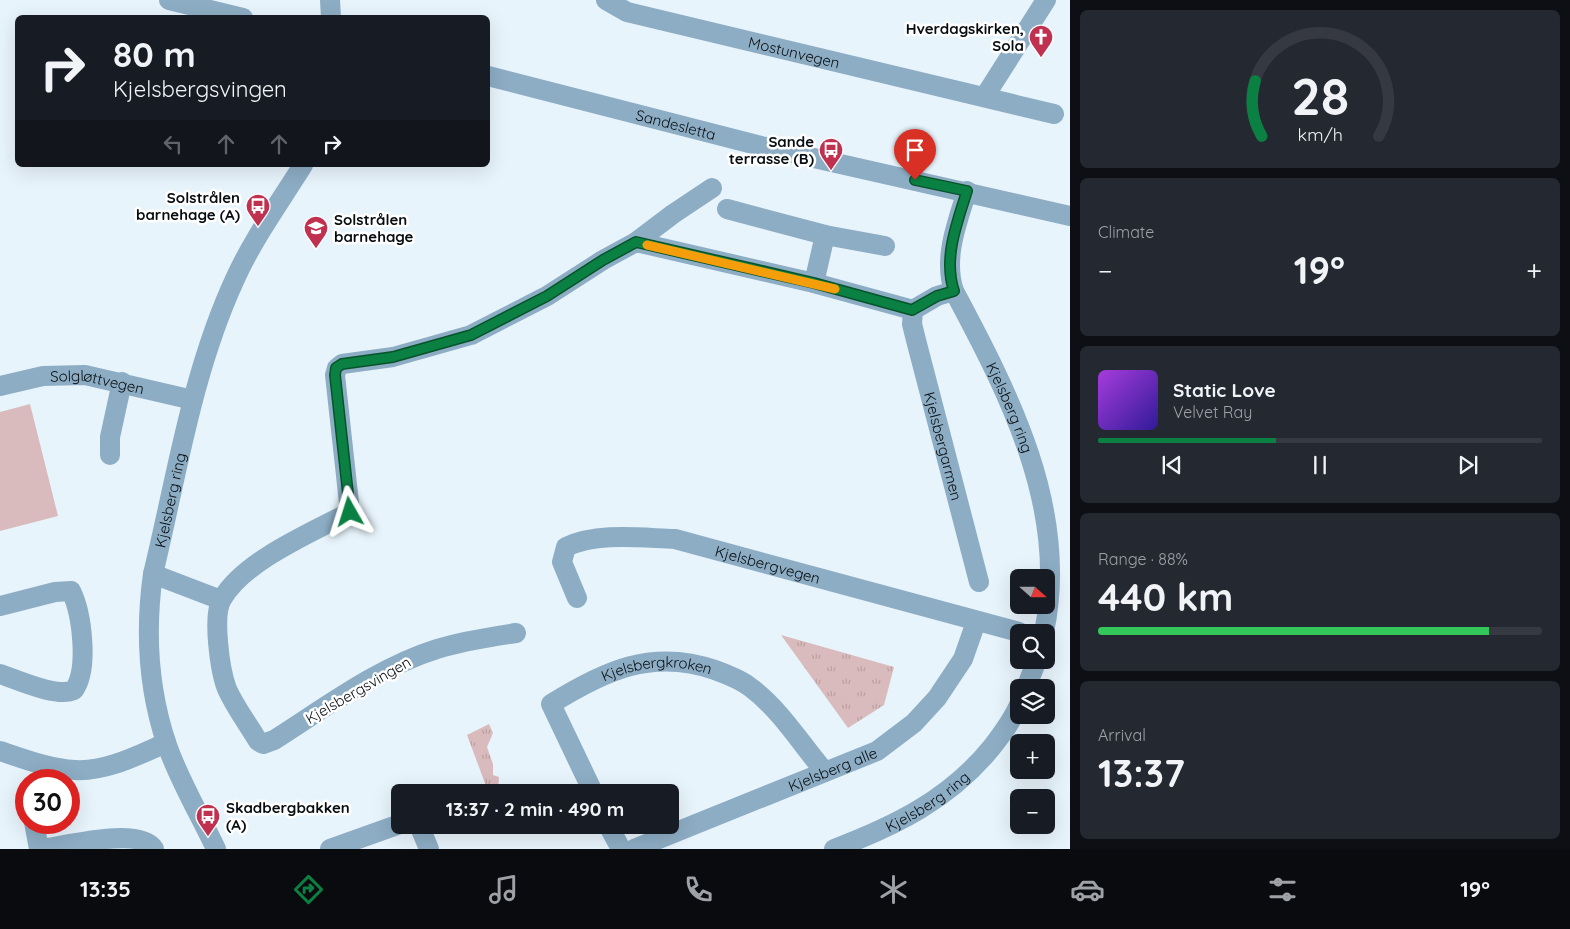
<!DOCTYPE html>
<html lang="en">
<head>
<meta charset="utf-8">
<style>
  :root { --surface:#171b24; --page:#242831; --text:#f1f3f6; --muted:#9ea1a6; --line:#363941; --accent:#0b8043 }
  body { margin:0; font-family:Quicksand,sans-serif; background:var(--page); color:var(--text); height:100vh; display:flex; flex-direction:column; font-size:19px; white-space:nowrap }
  * { box-sizing:border-box; margin:0 }
  p { font-size:16px; color:var(--muted) }
  .icon { flex:none; width:28px; height:28px; fill:none; stroke:currentColor; stroke-width:2; stroke-linecap:round; stroke-linejoin:round }
  .map { position:relative; flex:1; overflow:hidden }
  .side { display:flex; flex-direction:column; gap:10px; padding:10px; background:#0d0f14; width:500px }
  .side>* { flex:none }
  .hud { position:absolute; left:15px; top:15px; width:475px; height:152px; border-radius:8px; box-shadow:0 5px 20px #0002; background:#171b24; color:var(--text); overflow:hidden }
  .needle { width:32px; rotate:111deg }
  .buttons { position:absolute; left:1010px; top:569px; display:grid; gap:10px }
  .buttons a { display:grid; place-items:center; width:45px; height:45px; border-radius:8px; background:var(--surface); box-shadow:0 5px 20px #0002; font-size:25px }
  .speed { position:absolute; left:15px; top:769px; display:flex; gap:10px; font-size:25px; font-weight:700; text-align:center }
  .speed>* { display:grid; place-content:center; width:65px; height:65px; border-radius:50%; background:var(--surface); box-shadow:0 5px 20px #0002; line-height:1 }
  .speed .limit { border:8px solid #d22; background:#fff; color:#111 }
  .pin { position:absolute; display:grid; place-items:center; width:42px; height:42px; color:#fff; margin:-51px -21px; border-radius:50% 50% 50% 0; rotate:-45deg; box-shadow:0 0 5px #0007 }
  .pin .icon { rotate:45deg }
  .me { position:absolute; width:55px; margin:-28px; rotate:354deg; stroke-linejoin:round; filter:drop-shadow(0 0 4px #0008) }
  .turn { display:flex; align-items:center; gap:18px; height:105px; padding:0 15px; font-size:22px }
  .turn .icon { width:65px; height:65px; stroke-width:2.5 }
  .turn b { display:block; font-size:35px; line-height:42px }
  .lanes { display:flex; align-items:center; height:48px; padding:0 15px; background:#0003; justify-content:center; gap:25px; direction:ltr }
  .lanes .off { opacity:.35 }
  .big { font-size:38px; font-weight:800; line-height:1.1 }
  .side .card { flex:1; display:flex; flex-direction:column; justify-content:center; gap:8px; min-width:0; padding:0 18px; border-radius:8px; background:var(--page) }
  .side .dial { align-items:center; gap:0 }
  .dial svg { height:130px; overflow:visible; fill:none; stroke:var(--line); stroke-width:7; stroke-linecap:round; text-anchor:middle }
  .dial text { fill:var(--text); stroke:none }
  .song { display:flex; align-items:center; gap:15px }
  .cover { width:60px; height:60px; border-radius:8px; background:linear-gradient(135deg,hsl(280 70% 55%),hsl(250 70% 35%)) }
  .played { height:5px; border-radius:2px; background:linear-gradient(90deg,var(--accent) 40%,var(--line) 40%) }
  .keys { display:flex; justify-content:space-around; direction:ltr }
  .heat { display:flex; justify-content:space-between; align-items:center; font-size:28px; direction:ltr }
  .charge { height:8px; border-radius:4px; background:linear-gradient(90deg,#34c759 88%,var(--line) 0) }
  .trip { position:absolute; left:391px; top:784px; width:288px; height:50px; border-radius:8px; background:var(--surface); box-shadow:0 5px 20px #0002; font-weight:800; line-height:50px; text-align:center }
  .tabs { display:flex; height:80px; justify-content:space-around; align-items:center; background:#090b0e; color:var(--muted) }
  .tabs .icon { width:35px; height:35px }
  .tabs .active { color:var(--accent) }
  .tabs b { font-size:22px; color:var(--text) }
  main { display:flex; flex:1; min-height:0 }
  .map>svg:first-child { display:block }
  .park { fill:url(#park-tufts) }
  .garden { fill:#dabbbd }
  .lines { fill:none; stroke-linecap:round; stroke-linejoin:round }
  .minor { stroke:#8dadc4; stroke-width:20 }
  .route-casing { stroke:#07532c; stroke-width:12 }
  .route { stroke:#0b8043; stroke-width:9 }
  .slow { stroke:#f59e0b; stroke-width:9 }
  .labels { text-anchor:middle; dominant-baseline:central; stroke-width:5; stroke-linejoin:round; paint-order:stroke }
  .poi-label { font-size:15px; font-weight:bold; fill:#070d11; stroke:#fff; text-anchor:end }
  .street-label { font-size:15px; fill:#070d11; stroke:#fff }
</style>
</head>
<body>
<main>
<div class="map">
<svg width="1070" height="849" viewBox="0 0 1070 849">
  <defs>
    <pattern id="park-tufts" width="24" height="20" patternUnits="userSpaceOnUse" patternTransform="scale(1.25)"><rect width="24" height="20" fill="#dabbbd"/><path d="M3 7l-1-3M5 7V3M7 7l1-3M15 17l-1-3M17 17v-4M19 17l1-3" fill="none" stroke="#baa0a1"/></pattern>
  </defs>
  <rect width="100%" height="100%" fill="#e8f4fc"/>
  <!-- park -->
  <path class="park" d="M781,635L894,667L884,705L848,728Z
    M489,724L493,733L487,747L493,764V775L499,777L498,789L486,786L467,735Z"/>
  <!-- garden -->
  <path class="garden" d="M30,404L58,516L0,531V412Z"/>
  <g class="lines">
    <!-- minor -->
    <g class="minor">
      <path d="M169,0L243,18"/>
      <path d="M330,0L331,18"/>
      <path id="s1" d="M606,0L627,12L1054,114"/>
      <path id="s2" d="M488,76L757,145L1070,216"/>
      <path d="M985,96L1046,0"/>
      <path id="s3" d="M967,191C957,223 943,258 954,291C1009,394 1070,511 1044,632"/>
      <path d="M727,209L825,235L885,246"/>
      <path d="M636,242L673,214L712,188"/>
      <path d="M814,283L825,235"/>
      <path id="s4" d="M913,310L912,324L917,344L979,582"/>
      <path id="s5" d="M0,386L43,376L85,375L193,400"/>
      <path d="M110,455V437L122,382"/>
      <path d="M153,574L221,600"/>
      <path id="s6" d="M577,598L562,562L566,547C598,532 641,538 675,539L1019,632"/>
      <path d="M0,606L55,592L71,591C82,613 89,669 74,690C57,698 18,680 0,674"/>
      <path d="M516,633C490,637 462,641 437,649C379,667 326,707 274,740L263,744L258,741C248,724 235,707 227,689C220,671 212,615 222,599C245,560 311,533 350,512L335,375L337,368L342,364L393,357L471,335L547,296L603,260L636,242L814,283L913,310L937,296L954,291"/>
      <path d="M1026,688L1037,660"/>
      <path d="M0,751C24,759 50,769 75,770C106,772 138,755 166,743"/>
      <path id="s7" d="M593,792L551,704C604,671 652,648 715,670C726,674 740,679 750,687C780,709 801,744 825,772"/>
      <path d="M34,822L39,849"/>
      <path d="M419,825L429,849"/>
      <path d="M608,825L621,849"/>
      <path d="M41,849C65,846 140,826 154,849"/>
      <path id="s8" d="M216,849C200,815 179,780 167,745C148,689 145,631 153,574C177,475 192,372 235,279C253,239 280,202 303,165"/>
      <path d="M330,849L400,824"/>
      <path id="s9" d="M634,849L877,751L914,723L937,698L963,659L976,622"/>
      <path id="s10" d="M834,849C895,826 950,799 992,747C1002,734 1012,721 1019,705"/>
    </g>
  </g>
  <g class="lines">
    <defs>
      <path id="route" d="M350,512L335,375L336,368L342,364L393,357L471,335L547,296L603,260L636,242L814,283L912,310L937,296L954,291C943,258 957,223 967,191L915,180"/>
    </defs>
    <!-- route casing -->
    <use href="#route" class="route-casing"/>
    <!-- route -->
    <use href="#route" class="route"/>
    <!-- slow -->
    <path class="slow" d="M647,245L835,289"/>
  </g>
  <!-- icons -->
  <defs>
    <symbol id="church-pin" viewBox="-11 -11 22 30"><path d="M0 17L-7.5 6A9.5 9.5 0 1 1 7.5 6Z" fill="#c0304f" stroke="#fff"/><path d="M-1.2-6h2.4v3.5h3.3v2.4h-3.3V6h-2.4V-.1h-3.3v-2.4h3.3Z" fill="#fff"/></symbol>
    <symbol id="bus-pin" viewBox="-11 -11 22 30"><path d="M0 17L-7.5 6A9.5 9.5 0 1 1 7.5 6Z" fill="#c0304f" stroke="#fff"/><path d="M-5-6H5V4H4V6H2V4H-2V6H-4V4H-5ZM-3.5-4V0h7V-4ZM-3.5 1.2v1.5H-2V1.2ZM2 1.2v1.5H3.5V1.2Z" fill="#fff"/></symbol>
    <symbol id="school-pin" viewBox="-11 -11 22 30"><path d="M0 17L-7.5 6A9.5 9.5 0 1 1 7.5 6Z" fill="#c0304f" stroke="#fff"/><path d="M0-5L7-2L0 1L-7-2ZM-4 1L0 2.5L4 1V4Q0 6-4 4Z" fill="#fff"/></symbol>
  </defs>
  <g fill-rule="evenodd">
    <use href="#church-pin" x="1027" y="23" width="28" height="38"/>
    <use href="#bus-pin" x="817" y="136" width="28" height="38"/>
    <use href="#bus-pin" x="244" y="192" width="28" height="38"/>
    <use href="#school-pin" x="302" y="214" width="28" height="38"/>
    <use href="#bus-pin" x="194" y="802" width="28" height="38"/>
  </g>
  <g class="labels">
    <!-- poi labels -->
    <g class="poi-label">
      <text x="1024" y="28">Hverdagskirken,<tspan x="1024" dy="17">Sola</tspan></text>
      <text x="814" y="141">Sande<tspan x="814" dy="17">terrasse (B)</tspan></text>
      <text x="240" y="197">Solstrålen<tspan x="240" dy="17">barnehage (A)</tspan></text>
      <text x="334" y="219" text-anchor="start">Solstrålen<tspan x="334" dy="17">barnehage</tspan></text>
      <text x="226" y="807" text-anchor="start">Skadbergbakken<tspan x="226" dy="17">(A)</tspan></text>
    </g>
    <!-- street labels -->
    <g class="street-label">
      <text stroke="none"><textPath href="#s1" startOffset="196">Mostunvegen</textPath></text>
      <text stroke="none"><textPath href="#s2" startOffset="194">Sandesletta</textPath></text>
      <text stroke="none"><textPath href="#s5" startOffset="99">Solgløttvegen</textPath></text>
      <text stroke="none"><textPath href="#s3" startOffset="232">Kjelsberg ring</textPath></text>
      <text stroke="none"><textPath href="#s4" startOffset="140">Kjelsbergarmen</textPath></text>
      <text stroke="none"><textPath href="#s8" startOffset="364">Kjelsberg ring</textPath></text>
      <text stroke="none"><textPath href="#s6" startOffset="261">Kjelsbergvegen</textPath></text>
      <text stroke="none"><textPath href="#s7" startOffset="212">Kjelsbergkroken</textPath></text>
      <text transform="translate(358 690) rotate(-30)">Kjelsbergsvingen</text>
      <text stroke="none"><textPath href="#s9" startOffset="214">Kjelsberg alle</textPath></text>
      <text stroke="none"><textPath href="#s10" startOffset="105">Kjelsberg ring</textPath></text>
    </g>
  </g>
</svg>
<div class="buttons">
<a><svg class="needle" viewBox="-14 -14 28 28"><path d="M0-13l5 13h-10z" fill="#e53935"/><path d="M0 13l5-13h-10z" fill="#9ea1a6"/></svg></a>
<a><svg class="icon" aria-label="search" viewBox="0 0 24 24"><circle cx="10" cy="10" r="6"/><path d="M15 15l6 6"/></svg></a>
<a><svg class="icon" aria-label="layers" viewBox="0 0 24 24"><path d="M12 4l9 5-9 5-9-5zM3 14l9 5 9-5"/></svg></a>
<a>+</a>
<a>−</a>
</div>
<div class="speed"><div class="limit">30</div></div>
<div class="pin" style="left:915px;top:180px;background:#d93025"><svg class="icon" aria-label="arrive" viewBox="0 0 24 24"><path d="M6 21V4h12l-3 4 3 4H6"/></svg></div>
<svg class="me" style="left:350px;top:512px" viewBox="-20 -20 40 40"><path d="M0-17L14 15 0 8-14 15z" fill="#0b8043" stroke="#fff" stroke-width="4"/></svg>
<div class="trip">13:37 · 2 min · 490 m</div>
<div class="hud">
<div class="turn"><svg class="icon" aria-label="right" viewBox="0 0 24 24"><path d="M7 20v-9h11M14 6l5 5-5 5"/></svg><div><b>80 m</b>Kjelsbergsvingen</div></div>
<div class="lanes"><svg class="icon off" aria-label="left" viewBox="0 0 24 24"><path d="M17 20v-9H6M10 6l-5 5 5 5"/></svg><svg class="icon off" aria-label="ahead" viewBox="0 0 24 24"><path d="M12 20V5M6 11l6-6 6 6"/></svg><svg class="icon off" aria-label="ahead" viewBox="0 0 24 24"><path d="M12 20V5M6 11l6-6 6 6"/></svg><svg class="icon" aria-label="right" viewBox="0 0 24 24"><path d="M7 20v-9h11M14 6l5 5-5 5"/></svg></div>
</div>
</div>
<section class="side">
<div class="card dial"><svg viewBox="0 0 100 80">
<path d="M14 69A42 42 0 1 1 86 69"/>
<path d="M14 69A42 42 0 0 1 10 35" stroke="#0b8043"/>
<text x="50" y="56" font-size="32" font-weight="700">28</text>
<text x="50" y="72" font-size="11">km/h</text>
</svg></div>
<div class="card"><p>Climate</p>
<div class="heat"><a>−</a><b class="big">19°</b><a>+</a></div>
</div>
<div class="card">
<div class="song"><i class="cover"></i><div><b>Static Love</b><p>Velvet Ray</p></div></div>
<div class="played"></div>
<div class="keys"><svg class="icon" aria-label="previous" viewBox="0 0 24 24"><path d="M18 5L8 12l10 7zM5 5v14"/></svg><svg class="icon" aria-label="pause" viewBox="0 0 24 24"><path d="M8 5v14M16 5v14"/></svg><svg class="icon" aria-label="next" viewBox="0 0 24 24"><path d="M6 5l10 7-10 7zM19 5v14"/></svg></div>
</div>
<div class="card"><p>Range · 88%</p><b class="big">440 km</b><div class="charge"></div></div>
<div class="card"><p>Arrival</p><b class="big">13:37</b></div>
</section>
</main>
<nav class="tabs">
<b>13:35</b>
<svg class="icon active" aria-label="directions" viewBox="0 0 24 24"><path d="M12 3l9 9-9 9-9-9zM9 14v-3h6M13 9l2 2-2 2"/></svg>
<svg class="icon" aria-label="music" viewBox="0 0 24 24"><path d="M9 18V5l10-2v13"/><circle cx="6" cy="18" r="3"/><circle cx="16" cy="16" r="3"/></svg>
<svg class="icon" aria-label="phone" viewBox="0 0 24 24"><path d="M5 4h4l2 5-3 2q2 4 5 5l2-3 5 2v4C11 20 4 13 5 4z"/></svg>
<svg class="icon" aria-label="climate" viewBox="0 0 24 24"><path d="M12 3v18M4 7l16 10M4 17L20 7"/></svg>
<svg class="icon" aria-label="car" viewBox="0 0 24 24"><path d="M5 17H2v-5l4-1 3-4h7l3 4 3 1v5h-3M9 17h6M6 11h13"/><circle cx="7" cy="17" r="2"/><circle cx="17" cy="17" r="2"/></svg>
<svg class="icon" aria-label="filters" viewBox="0 0 24 24"><path d="M4 7h16M4 17h16"/><circle cx="9" cy="7" r="2"/><circle cx="15" cy="17" r="2"/></svg>
<b>19°</b>
</nav>
</body>
</html>
